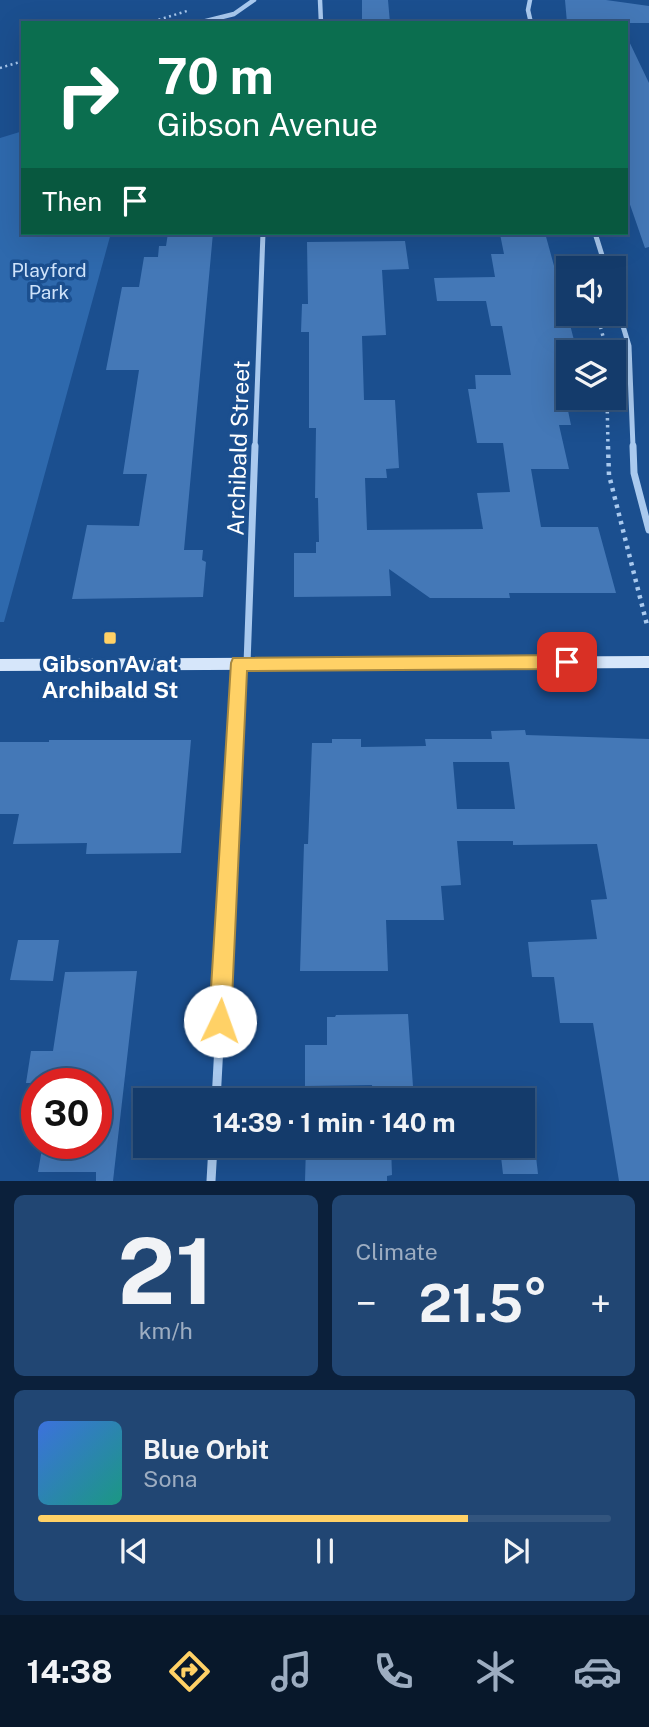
<!DOCTYPE html>
<html lang="en">
<head>
<meta charset="utf-8">
<style>
  :root { --surface:#143b6b; --page:#214673; --text:#f1f3f6; --muted:#9dadc1; --line:#33557e; --accent:#ffd166 }
  body { margin:0; font-family:"Public Sans",sans-serif; background:var(--page); color:var(--text); height:100vh; display:flex; flex-direction:column; font-size:26px; white-space:nowrap }
  * { box-sizing:border-box; margin:0 }
  p { font-size:23px; color:var(--muted) }
  .icon { flex:none; width:38px; height:38px; fill:none; stroke:currentColor; stroke-width:2; stroke-linecap:round; stroke-linejoin:round }
  .map { position:relative; height:1181px; overflow:hidden }
  .side { display:flex; flex-direction:column; gap:14px; padding:14px; background:#0b203b; flex:1 }
  .side>* { flex:none }
  .hud { position:absolute; left:21px; top:21px; width:607px; height:214px; border-radius:0px; box-shadow:0 7px 28px #0002,0 0 0 2px var(--line); background:#0b6e4f; color:#fff; overflow:hidden }
  .fabs { position:absolute; left:556px; top:256px; display:grid; gap:14px }
  .fabs a { display:grid; place-items:center; width:70px; height:70px; border-radius:0px; background:var(--surface); box-shadow:0 7px 28px #0002,0 0 0 2px var(--line); font-size:35px }
  .speed { position:absolute; left:21px; top:1068px; display:flex; gap:14px; font-size:35px; font-weight:700; text-align:center }
  .speed>* { display:grid; place-content:center; width:91px; height:91px; border-radius:50%; background:var(--surface); box-shadow:0 7px 28px #0002,0 0 0 2px var(--line); line-height:1 }
  .speed .limit { border:10px solid #d22; background:#fff; color:#111 }
  .pin { position:absolute; display:grid; place-items:center; width:60px; height:60px; color:#fff; margin:-30px; border-radius:14px; box-shadow:0 4px 10px #0006 }
  .me { position:absolute; width:77px; margin:-38px; rotate:3deg; stroke-linejoin:round; filter:drop-shadow(0 0 5px #0008) }
  .turn { display:flex; align-items:center; gap:24px; height:147px; padding:0 21px; font-size:32px }
  .turn .icon { width:91px; height:91px; stroke-width:2.5 }
  .turn b { display:block; font-size:49px; line-height:60px }
  .then { display:flex; align-items:center; height:66px; padding:0 21px; background:#0003; gap:14px; font-size:26px }
  .big { font-size:52px; font-weight:700; line-height:1.1 }
  .side .card { flex:1; display:flex; flex-direction:column; justify-content:center; gap:10px; min-width:0; padding:0 24px; border-radius:10px; background:var(--page) }
  .side .dial { align-items:center; gap:0 }
  .dial b { font-size:91px; line-height:1 }
  .song { display:flex; align-items:center; gap:21px }
  .cover { width:84px; height:84px; border-radius:10px; background:linear-gradient(135deg,hsl(220 70% 55%),hsl(170 70% 35%)) }
  .played { height:7px; border-radius:4px; background:linear-gradient(90deg,var(--accent) 75%,var(--line) 75%) }
  .keys { display:flex; justify-content:space-around; direction:ltr }
  .heat { display:flex; justify-content:space-between; align-items:center; font-size:38px; direction:ltr }
  .side .tiles { flex:1; display:grid; gap:14px; grid-template-columns:1fr 1fr }
  .card:last-child { grid-column:span 2 }
  .trip { position:absolute; left:133px; top:1088px; width:402px; height:70px; border-radius:0px; background:var(--surface); box-shadow:0 7px 28px #0002,0 0 0 2px var(--line); font-weight:700; line-height:70px; text-align:center }
  .dock { display:flex; height:112px; justify-content:space-around; align-items:center; background:#08182b; color:var(--muted) }
  .dock .icon { width:49px; height:49px }
  .dock .selected { color:var(--accent) }
  .dock b { font-size:32px; color:var(--text) }
  .map>svg:first-child { display:block }
  .green { fill:#2e69ad }
  .building { fill:#4478b7; fill-rule:evenodd }
  .lines { fill:none; stroke-linecap:round; stroke-linejoin:round }
  .path-far2 { stroke:#a9c9ee; stroke-width:2.5; stroke-dasharray:2 3.5; stroke-linecap:butt }
  .path-far1 { stroke:#a9c9ee; stroke-width:3.5; stroke-dasharray:2.5 4.5; stroke-linecap:butt }
  .path { stroke:#a9c9ee; stroke-width:4.5; stroke-dasharray:3.5 5; stroke-linecap:butt }
  .minor-far3 { stroke:#a9c9ee; stroke-width:4.5 }
  .minor-far2 { stroke:#a9c9ee; stroke-width:5 }
  .minor-far1 { stroke:#a9c9ee; stroke-width:7 }
  .minor { stroke:#a9c9ee; stroke-width:9 }
  .secondary { fill:#d6e6fa; fill-rule:evenodd }
  .route { fill:#ffd166; stroke:#a68842; stroke-width:2 }
  .poi-dot { fill:#ffd166; stroke:#1b4f8f; stroke-width:2.5 }
  .labels { text-anchor:middle; dominant-baseline:central; stroke-width:7; stroke-linejoin:round; paint-order:stroke }
  .far-park-label { font-size:19px; fill:#cfe3fa; stroke:#1b4f8f }
  .street-label { font-size:23px; fill:#fff; stroke:#1b4f8f }
  .poi-label { font-size:23px; font-weight:bold; fill:#fff; stroke:#1b4f8f }
</style>
</head>
<body>
<div class="map">
<svg width="649" height="1181" viewBox="0 0 649 1181">
  <rect width="100%" height="100%" fill="#1b4f8f"/>
  <!-- green -->
  <path class="green" d="M23,131V233H111L4,622H0V138Z"/>
  <!-- building -->
  <path class="building" d="M362,0H388L390,23H362Z
    M565,0H606L649,6V23H567Z
    M626,35L649,83V247L645,248L626,193Z
    M168,233H213L184,550H203L202,560L206,562L203,597L72,599L87,525L139,526L147,474H123L139,370H106L122,287H139L144,257H158L159,246H166Z
    M506,233H545L559,284H566L569,313H572H567L576,348H569V377H561L571,425H559L569,469H531L541,527H598L616,593H509L510,598H430L389,569L391,596L294,597V553H316V542H319L318,498H315L316,428H309V332H301L302,304H308L307,242L405,241L409,269L382,270L386,335L362,336L364,400H395L399,468L386,469L387,478H365L367,530L483,529L477,493L510,492L503,443H477L468,389H476L475,375H511L502,326H491L486,301H437L434,278L495,277L491,254H504L500,234Z
    M525,730L526,735L649,739V1181H619L593,1023H560L554,977H532L528,942L597,939L591,900L607,899L597,844L513,845V841H457L461,885L441,886L444,920H386L388,971H300L304,844H308L312,743H332V739H361V747L426,746L425,739H492L491,731ZM453,762H509L515,809H457Z
    M49,740H191L181,853L86,854L87,843L13,844L19,814H0V742H49Z
    M18,940H59L53,981L10,980Z
    M137,971L113,1181H96V1172H38L43,1143H96V1083H26L31,1051H53L65,972Z
    M408,1014L414,1101H373L372,1085L305,1086V1045H327V1017H335L336,1015Z
    M306,1146H391L392,1175L387,1176V1181H305Z
    M500,1148H535L538,1174H503Z"/>
  <g class="lines">
    <!-- path-far2 -->
    <path class="path-far2" d="M148,23L187,11
      M0,68L23,61"/>
    <!-- path-far1 -->
    <path class="path-far1" d="M581,255L584,268
      M597,313L607,352
      M607,397L608,447"/>
    <!-- path -->
    <path class="path" d="M608,446L609,475L647,625"/>
    <!-- minor-far3 -->
    <path class="minor-far3" d="M320,0L321,23
      M530,0L528,10L531,23
      M198,23L234,14L254,0"/>
    <!-- minor-far2 -->
    <path class="minor-far2" d="M595,233L606,268
      M614,296L629,346L633,447
      M255,447L263,233"/>
    <!-- minor-far1 -->
    <path class="minor-far1" d="M633,446L634,473L649,530
      M247,664L255,446
      M233,769L239,663"/>
    <!-- minor -->
    <path class="minor" d="M216,1101L234,767
      M211,1181L213,1146"/>
    <!-- secondary -->
    <path class="secondary" d="M649,656V668L0,671V659Z"/>
  </g>
  <!-- route -->
  <path class="route" d="M567,655L573,657L575,662L573,667L567,669L247,671L231,1021L227,1028L220,1032L212,1028L209,1021L231,663L233,658Z"/>
  <!-- markers -->
  <rect class="poi-dot" x="103" y="631" width="14" height="14" rx="3.5"/>
  <g class="labels">
    <!-- far-park labels -->
    <g class="far-park-label">
      <text x="49" y="270">Playford<tspan x="49" dy="22">Park</tspan></text>
    </g>
    <!-- street labels -->
    <g class="street-label">
      <text transform="translate(238 448) rotate(-88)">Archibald Street</text>
    </g>
    <!-- poi labels -->
    <g class="poi-label">
      <text x="110" y="663">Gibson Av at<tspan x="110" dy="26">Archibald St</tspan></text>
    </g>
  </g>
</svg>
<div class="fabs">
<a><svg class="icon" aria-label="sound" viewBox="0 0 24 24"><path d="M4 9h4l5-4v14l-5-4H4zM17 9q2 3 0 6"/></svg></a>
<a><svg class="icon" aria-label="layers" viewBox="0 0 24 24"><path d="M12 4l9 5-9 5-9-5zM3 14l9 5 9-5"/></svg></a>
</div>
<div class="speed"><div class="limit">30</div></div>
<div class="pin" style="left:567px;top:662px;background:#d93025"><svg class="icon" aria-label="arrive" viewBox="0 0 24 24"><path d="M6 21V4h12l-3 4 3 4H6"/></svg></div>
<svg class="me" style="left:220px;top:1021px" viewBox="-20 -20 40 40"><circle r="19" fill="#fff"/><path d="M0-13L10 11 0 6-10 11z" fill="#ffd166"/></svg>
<div class="trip">14:39 · 1 min · 140 m</div>
<div class="hud">
<div class="turn"><svg class="icon" aria-label="right" viewBox="0 0 24 24"><path d="M7 20v-9h11M14 6l5 5-5 5"/></svg><div><b>70 m</b>Gibson Avenue</div></div>
<div class="then">Then<svg class="icon" aria-label="arrive" viewBox="0 0 24 24"><path d="M6 21V4h12l-3 4 3 4H6"/></svg></div>
</div>
</div>
<section class="side">
<div class="tiles">
<div class="card dial"><b>21</b><p>km/h</p></div>
<div class="card"><p>Climate</p>
<div class="heat"><a>−</a><b class="big">21.5°</b><a>+</a></div>
</div>
<div class="card">
<div class="song"><i class="cover"></i><div><b>Blue Orbit</b><p>Sona</p></div></div>
<div class="played"></div>
<div class="keys"><svg class="icon" aria-label="previous" viewBox="0 0 24 24"><path d="M18 5L8 12l10 7zM5 5v14"/></svg><svg class="icon" aria-label="pause" viewBox="0 0 24 24"><path d="M8 5v14M16 5v14"/></svg><svg class="icon" aria-label="next" viewBox="0 0 24 24"><path d="M6 5l10 7-10 7zM19 5v14"/></svg></div>
</div>
</div>
</section>
<nav class="dock">
<b>14:38</b>
<svg class="icon selected" aria-label="directions" viewBox="0 0 24 24"><path d="M12 3l9 9-9 9-9-9zM9 14v-3h6M13 9l2 2-2 2"/></svg>
<svg class="icon" aria-label="music" viewBox="0 0 24 24"><path d="M9 18V5l10-2v13"/><circle cx="6" cy="18" r="3"/><circle cx="16" cy="16" r="3"/></svg>
<svg class="icon" aria-label="phone" viewBox="0 0 24 24"><path d="M5 4h4l2 5-3 2q2 4 5 5l2-3 5 2v4C11 20 4 13 5 4z"/></svg>
<svg class="icon" aria-label="climate" viewBox="0 0 24 24"><path d="M12 3v18M4 7l16 10M4 17L20 7"/></svg>
<svg class="icon" aria-label="car" viewBox="0 0 24 24"><path d="M5 17H2v-5l4-1 3-4h7l3 4 3 1v5h-3M9 17h6M6 11h13"/><circle cx="7" cy="17" r="2"/><circle cx="17" cy="17" r="2"/></svg>
</nav>
</body>
</html>
